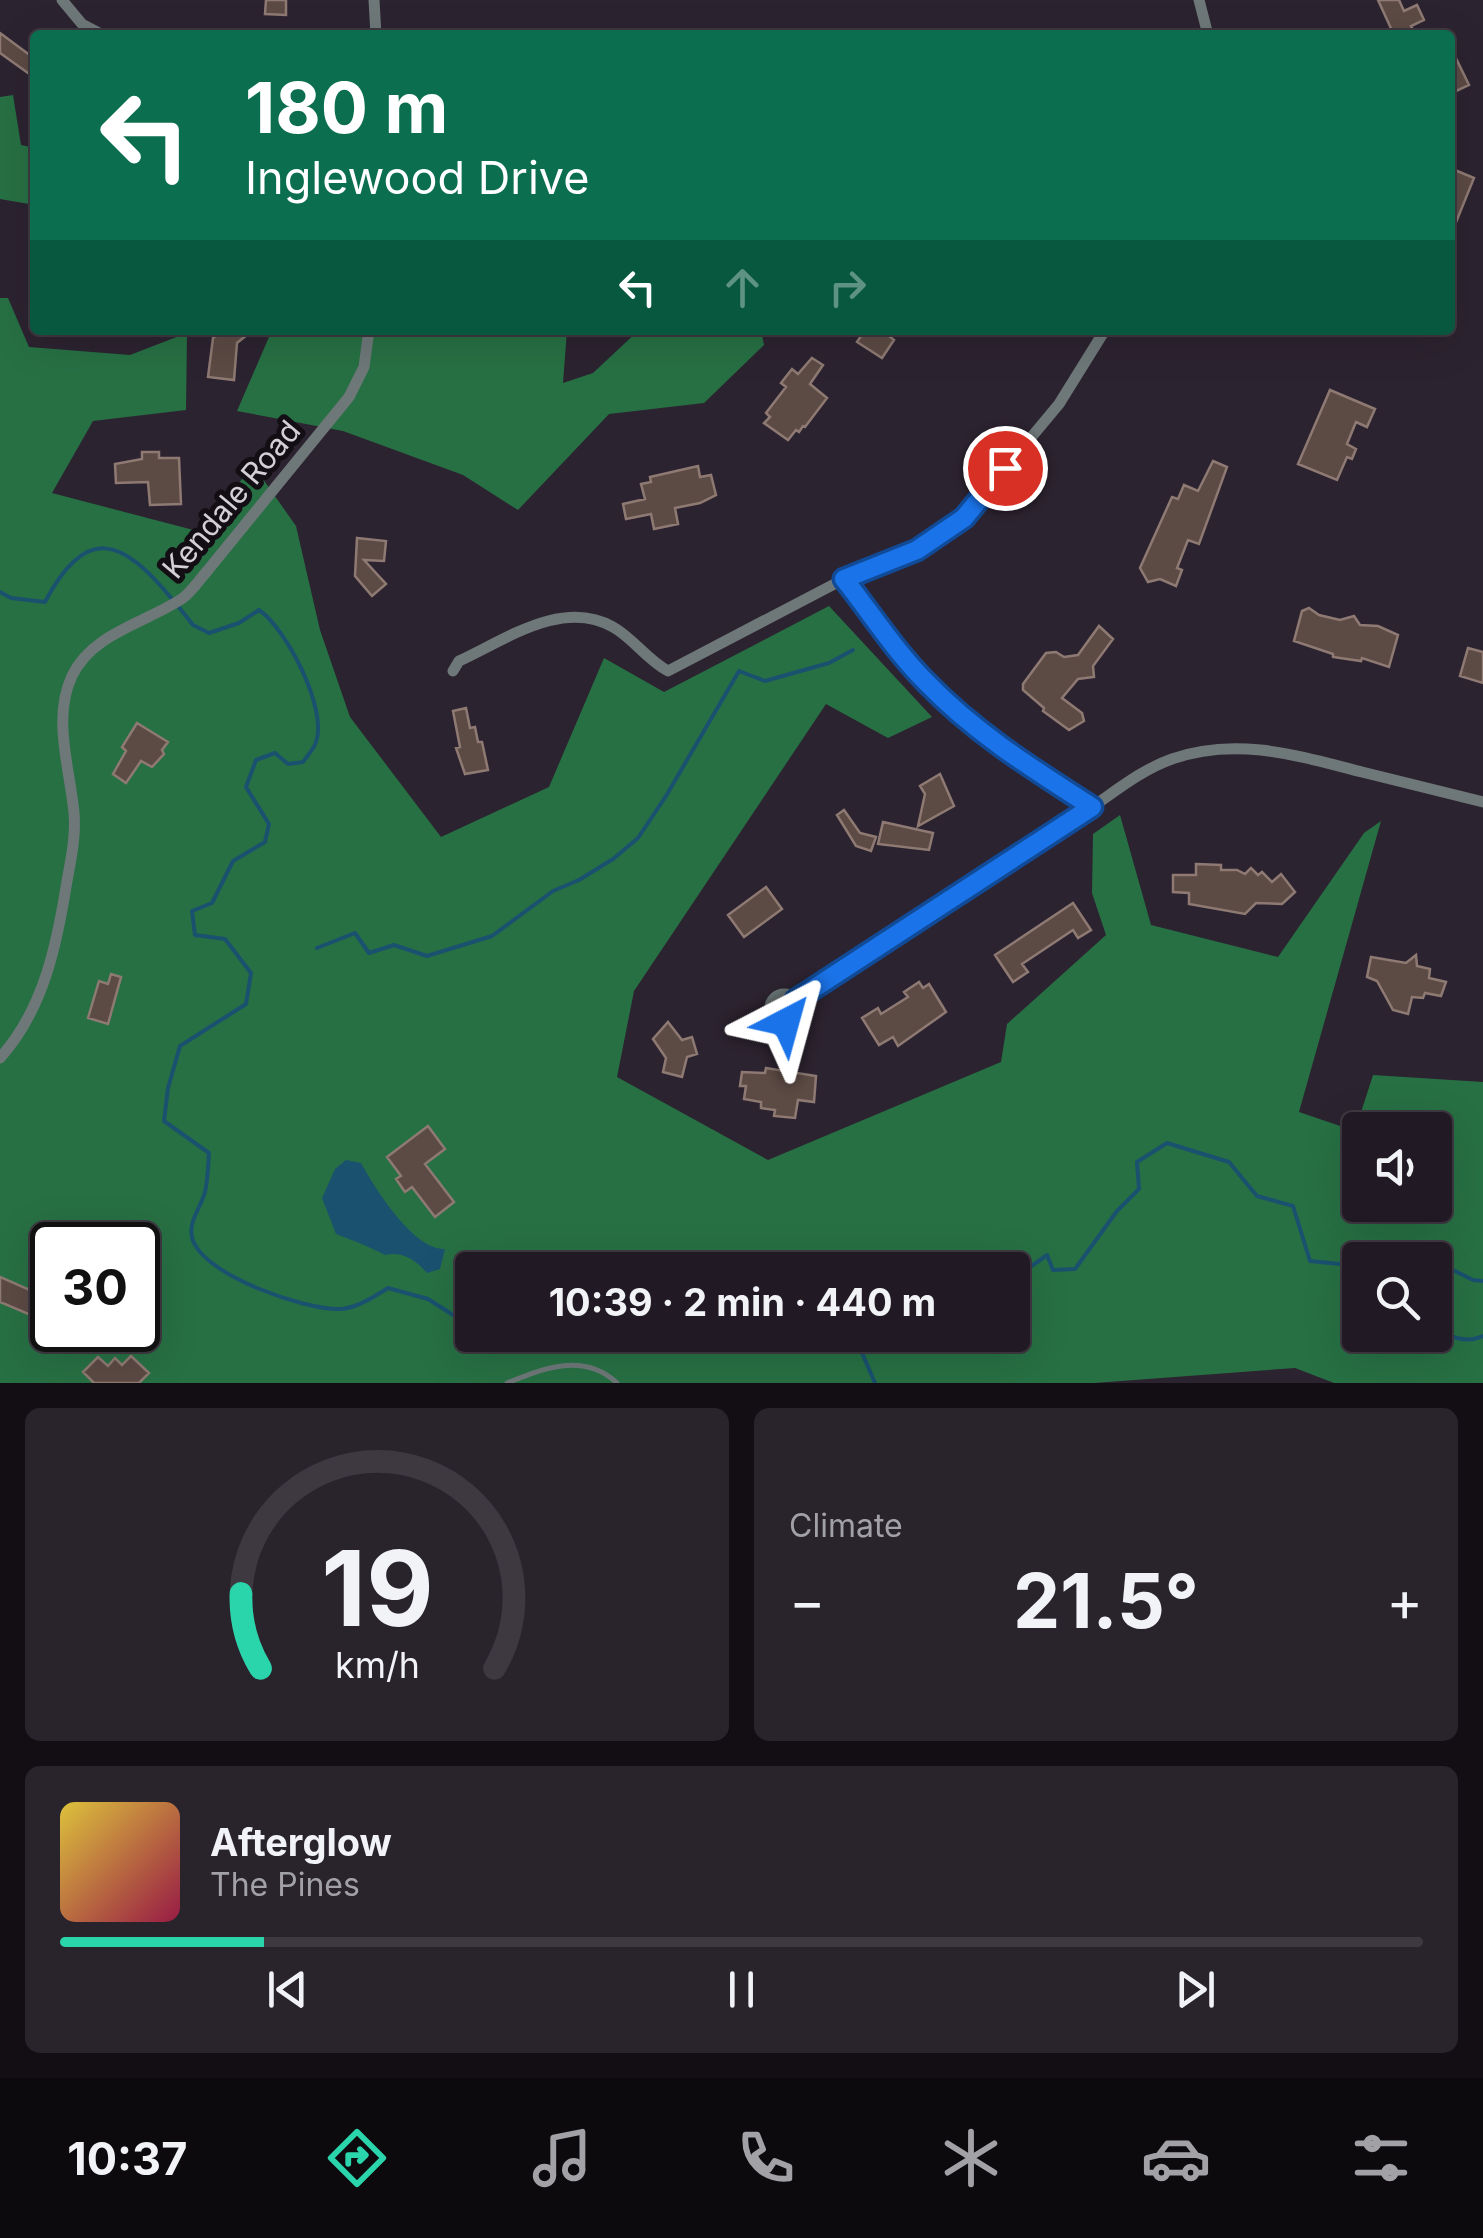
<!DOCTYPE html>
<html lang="en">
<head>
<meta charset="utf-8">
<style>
  :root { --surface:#211a24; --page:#29232c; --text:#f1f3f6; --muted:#a2a1a6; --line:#3e3841; --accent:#2bd5ac }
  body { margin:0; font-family:Inter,sans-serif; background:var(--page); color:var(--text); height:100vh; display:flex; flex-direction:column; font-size:38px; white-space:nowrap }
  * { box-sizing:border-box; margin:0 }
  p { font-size:32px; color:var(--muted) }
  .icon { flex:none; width:55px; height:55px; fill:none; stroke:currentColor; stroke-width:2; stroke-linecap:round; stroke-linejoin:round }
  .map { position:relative; height:1383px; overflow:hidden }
  .sheet { display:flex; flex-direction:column; gap:25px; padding:25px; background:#120e14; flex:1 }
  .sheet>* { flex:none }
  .guide { position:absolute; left:30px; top:30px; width:1425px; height:305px; border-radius:10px; box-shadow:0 10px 40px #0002,0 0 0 2px var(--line); background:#0b6e4f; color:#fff; overflow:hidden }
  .controls { position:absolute; left:1342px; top:1112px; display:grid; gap:20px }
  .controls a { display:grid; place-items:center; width:110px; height:110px; border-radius:10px; background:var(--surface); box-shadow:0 10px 40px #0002,0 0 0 2px var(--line); font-size:50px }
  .speed { position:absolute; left:30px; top:1222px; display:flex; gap:20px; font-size:50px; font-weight:700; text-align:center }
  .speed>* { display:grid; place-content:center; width:130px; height:130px; border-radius:50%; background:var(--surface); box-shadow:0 10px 40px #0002,0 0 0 2px var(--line); line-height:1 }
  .speed .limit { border:5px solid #111; border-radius:15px; background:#fff; color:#111 }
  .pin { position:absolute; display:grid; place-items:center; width:85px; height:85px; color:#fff; margin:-42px; border:5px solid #fff; border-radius:50%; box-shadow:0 2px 10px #0007 }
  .me { position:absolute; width:110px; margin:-55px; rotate:39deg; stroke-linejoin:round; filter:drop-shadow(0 0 8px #0008) }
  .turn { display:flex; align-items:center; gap:35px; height:210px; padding:0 50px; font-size:45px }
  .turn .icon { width:130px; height:130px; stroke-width:2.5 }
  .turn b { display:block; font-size:70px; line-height:85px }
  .lanes { display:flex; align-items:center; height:95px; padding:0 50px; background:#0003; justify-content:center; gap:50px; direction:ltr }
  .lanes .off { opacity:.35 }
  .big { font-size:75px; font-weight:700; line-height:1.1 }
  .sheet .widget { flex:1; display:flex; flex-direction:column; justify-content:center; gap:15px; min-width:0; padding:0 35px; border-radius:15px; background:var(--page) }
  .sheet .dial { align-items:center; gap:0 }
  .dial svg { height:260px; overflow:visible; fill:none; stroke:var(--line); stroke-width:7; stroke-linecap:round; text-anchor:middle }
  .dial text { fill:var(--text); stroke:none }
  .song { display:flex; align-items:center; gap:30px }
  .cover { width:120px; height:120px; border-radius:15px; background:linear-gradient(135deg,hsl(50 70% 55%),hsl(340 70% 35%)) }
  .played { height:10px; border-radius:5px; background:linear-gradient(90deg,var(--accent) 15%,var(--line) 15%) }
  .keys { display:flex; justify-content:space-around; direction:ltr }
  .heat { display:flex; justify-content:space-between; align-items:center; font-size:55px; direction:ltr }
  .sheet .tiles { flex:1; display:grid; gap:25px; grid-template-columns:1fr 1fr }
  .widget:last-child { grid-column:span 2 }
  .trip { position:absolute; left:455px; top:1252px; width:575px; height:100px; border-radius:10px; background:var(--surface); box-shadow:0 10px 40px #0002,0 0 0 2px var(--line); font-weight:700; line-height:100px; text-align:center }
  .tabs { display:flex; height:160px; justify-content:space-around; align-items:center; background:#0d0a0e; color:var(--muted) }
  .tabs .icon { width:70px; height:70px }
  .tabs .active { color:var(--accent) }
  .tabs b { font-size:45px; color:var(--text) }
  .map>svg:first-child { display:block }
  .forest { fill:#277044; fill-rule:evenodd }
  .water { fill:#1a516f }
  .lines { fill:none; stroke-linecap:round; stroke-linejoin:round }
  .stream { stroke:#1a516f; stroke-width:4 }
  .building { fill:#5c4a44; stroke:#8e7a73; stroke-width:2.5 }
  .lane { stroke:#6e7879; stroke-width:5 }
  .street { stroke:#6e7879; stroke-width:11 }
  .route-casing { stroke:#114b97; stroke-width:25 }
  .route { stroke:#1a73e8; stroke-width:18 }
  .labels { text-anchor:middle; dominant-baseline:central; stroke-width:10; stroke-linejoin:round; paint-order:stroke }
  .street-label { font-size:30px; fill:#d4ced7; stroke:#120e14 }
</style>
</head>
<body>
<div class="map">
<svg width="1483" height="1383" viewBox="0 0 1483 1383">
  <rect width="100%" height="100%" fill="#2c2330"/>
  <!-- forest -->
  <path class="forest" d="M13,95L21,145L35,148V205L0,199V97Z
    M0,298H8L29,347L130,355L187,333L186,410L93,421L52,493L201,532L253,465L296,526L320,630L350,717L441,837L549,787L604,658L664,692L829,606L932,717L888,738L826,704L634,991L617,1077L768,1160L1001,1062L1007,1024L1106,935L1092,893L1093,834L1120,815L1151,925L1278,957L1364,833L1381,821L1299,1112L1355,1131L1373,1075L1483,1082V1383H1334L1295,1368L1094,1383H0ZM1360,1130H1435V1205H1360ZM52,1245H138V1330H52ZM1360,1260H1435V1335H1360ZM472,1270H1012V1335H472Z
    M272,330H567L563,383L593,373L639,330H761L764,345L704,403L609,414L518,510L463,475L343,431L237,411Z"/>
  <!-- water -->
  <path class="water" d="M346,1160L361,1163C375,1188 413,1250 445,1249L440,1269L427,1273C416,1260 402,1251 385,1255C368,1246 354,1241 336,1234L322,1198L335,1169Z"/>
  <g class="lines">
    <!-- stream -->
    <path class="stream" d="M0,592L11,598L45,602C86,524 122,538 172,599
      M178,606L193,625L209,633L239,623L259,610C286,628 328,709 316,742C314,749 307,756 303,762L288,764L275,753L256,760L246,787L269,824L265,842L233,861L212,903L192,911L195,935L225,939L251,973L246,1004L180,1046L168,1088L164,1121L209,1153C208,1166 208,1179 205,1192C201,1208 185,1225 194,1243C210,1277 303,1309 338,1309C356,1309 373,1297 388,1288L428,1299L472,1327
      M317,948L355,933L369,953L394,945L427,956L492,936L553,891L579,880L613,859L638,838L666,796L739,671L765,681L829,663L853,650
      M1435,1261L1473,1280L1483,1281
      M1012,1280L1047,1255L1053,1270L1075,1269L1117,1211L1139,1189L1137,1162L1167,1143L1229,1162L1257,1196L1293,1206L1310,1261L1360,1266
      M1435,1327C1450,1337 1465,1344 1483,1336
      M491,1335L503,1340L521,1335
      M847,1335L863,1355L875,1383"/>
  </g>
  <!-- building -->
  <path class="building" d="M266,0H286V15L265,14Z
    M1378,0H1399L1404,11L1417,5L1424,20L1411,26L1416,35H1394Z
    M0,33L35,59V78L0,53Z
    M1450,46L1469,85L1450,94Z
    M1450,168L1474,178L1450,237Z
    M226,330H253L237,343L234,380L208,377L213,338Z
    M865,330H893L889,336L894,340L882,358L857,342Z
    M812,358L823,365L810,384L827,398L805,427L803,426L799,432L796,430L788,440L764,423L770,417L766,413L786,387L781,383L792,369L798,374Z
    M1330,390L1375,409L1367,427L1356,422L1347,444L1356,449L1352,459L1347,457L1337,480L1298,464Z
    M142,452H159V458H179L181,504L150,505L148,482L116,483L115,464L142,459Z
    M1213,461L1227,467L1199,544L1188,540L1177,568L1182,570L1176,586L1160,579L1148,582L1140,568L1172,497L1178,499L1184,485L1198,491Z
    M698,466L700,477L711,475L716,495L700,503L675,508L678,524L654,529L651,514L626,519L623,504L645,499L641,484L651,482L650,477Z
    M357,538L386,541L384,561L364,560L386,584L372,596L355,576Z
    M1309,608L1319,615L1340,620L1354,616L1360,625L1378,626L1398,635L1389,667L1362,658L1361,661L1333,657V654L1294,641L1302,611Z
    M1099,626L1113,639L1093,666L1094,677L1078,679L1062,698L1082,713L1084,721L1069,730L1043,711L1044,708L1023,690V684L1046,653L1056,652L1064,657L1078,655Z
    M1468,648L1483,652V683L1460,676Z
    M466,708L470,728L475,727L478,742H482L488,770L465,774L456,748L460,747L453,711Z
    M137,723L168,742L162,750L164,754L152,767L141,761L126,783L113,774L126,751L122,747Z
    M940,774L954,806L918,826L925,794L920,786Z
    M844,810L860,833L876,837L871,851L856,846L837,815Z
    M883,822L933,833L929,850L878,844Z
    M1196,864L1221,865V870H1237L1245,874L1251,868L1258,875L1262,872L1272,882L1281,874L1295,892L1282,904L1256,903L1245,914L1189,904V893L1173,892V875H1196Z
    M766,887L782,909L744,937L728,915Z
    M1073,903L1091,930L1078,938L1073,930L1022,964L1028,972L1013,982L995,955Z
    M1416,955L1417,966L1430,969L1429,978L1446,982L1441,996L1425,993L1423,998L1412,997L1408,1014L1393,1010L1377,981L1367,977L1371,957L1406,963Z
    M111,974L121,977L108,1024L88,1018L99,981L108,984Z
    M919,982L923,988L929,984L946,1012L898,1046L893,1037L879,1045L862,1018L878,1008L881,1014L908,997L904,992Z
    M668,1022L682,1040L692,1037L697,1054L687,1057L682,1077L663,1072L666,1058L653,1039Z
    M766,1068L816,1076L814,1102L798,1100L795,1118L774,1116L775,1110L761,1108V1102L744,1099L746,1086H740L742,1072L765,1073Z
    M428,1126L445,1149L425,1164L454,1202L435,1217L412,1187L405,1192L396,1179L401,1176L387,1157Z
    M0,1277L41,1295L52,1285V1324L0,1302Z
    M131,1356L149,1373L139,1383H94L83,1372L98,1357L108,1366L115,1358L122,1365Z"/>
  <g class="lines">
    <!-- lane -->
    <path class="lane" d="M507,1383C544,1368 584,1352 617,1383"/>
    <!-- street -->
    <path class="street" d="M62,0L82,24L103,35
      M374,0L376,35
      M1199,0L1208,35
      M844,579C871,613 895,651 926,682C975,733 1032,769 1092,807C1117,790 1143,769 1172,759C1236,736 1300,756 1362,772C1403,782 1443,792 1483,802
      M453,671L459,661C505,640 563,598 613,627C633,638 647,660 668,671L844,579L917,550L964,518L1059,404L1105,330
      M770 1008a14 14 0 1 1 28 0a14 14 0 1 1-28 0Z
      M796,1000L1092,807
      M0,1058C44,1009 57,944 67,881C71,859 76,836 74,813C70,769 52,718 72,676C92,633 146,623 183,598C192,591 200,579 208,570L349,397L364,367L369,330"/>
  </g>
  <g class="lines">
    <defs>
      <path id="route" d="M786,1022L798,1011L796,1000L1092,807C1033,769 975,733 926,682C895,651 871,613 844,579L917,550L964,518L1005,468"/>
    </defs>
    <!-- route casing -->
    <use href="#route" class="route-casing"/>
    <!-- route -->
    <use href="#route" class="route"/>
  </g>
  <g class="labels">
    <!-- street labels -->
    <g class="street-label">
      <text transform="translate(231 499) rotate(-50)">Kendale Road</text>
    </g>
  </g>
</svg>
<div class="controls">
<a><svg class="icon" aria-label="sound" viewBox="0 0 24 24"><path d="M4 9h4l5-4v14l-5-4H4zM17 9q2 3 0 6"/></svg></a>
<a><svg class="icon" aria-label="search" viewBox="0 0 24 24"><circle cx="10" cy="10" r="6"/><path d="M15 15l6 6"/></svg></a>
</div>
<div class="speed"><div class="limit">30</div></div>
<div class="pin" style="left:1005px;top:468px;background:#d93025"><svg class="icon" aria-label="arrive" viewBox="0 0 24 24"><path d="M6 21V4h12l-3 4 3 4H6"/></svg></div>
<svg class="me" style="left:786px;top:1022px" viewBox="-20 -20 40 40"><path d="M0-17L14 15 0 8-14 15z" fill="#1a73e8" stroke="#fff" stroke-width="4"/></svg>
<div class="trip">10:39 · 2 min · 440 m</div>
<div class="guide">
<div class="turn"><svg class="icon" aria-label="left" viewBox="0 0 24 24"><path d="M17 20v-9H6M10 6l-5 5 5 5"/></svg><div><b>180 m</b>Inglewood Drive</div></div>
<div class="lanes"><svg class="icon" aria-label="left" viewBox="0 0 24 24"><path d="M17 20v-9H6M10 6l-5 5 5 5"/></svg><svg class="icon off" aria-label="ahead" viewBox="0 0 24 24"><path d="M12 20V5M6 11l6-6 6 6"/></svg><svg class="icon off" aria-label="right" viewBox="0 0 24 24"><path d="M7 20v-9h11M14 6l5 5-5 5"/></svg></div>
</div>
</div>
<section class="sheet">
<div class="tiles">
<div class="widget dial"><svg viewBox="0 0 100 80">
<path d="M14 69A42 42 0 1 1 86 69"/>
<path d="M14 69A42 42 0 0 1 8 46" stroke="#2bd5ac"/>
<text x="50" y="56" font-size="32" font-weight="700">19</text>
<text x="50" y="72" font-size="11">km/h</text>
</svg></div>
<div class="widget"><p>Climate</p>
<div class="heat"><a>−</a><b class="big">21.5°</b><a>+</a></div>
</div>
<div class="widget">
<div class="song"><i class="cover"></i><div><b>Afterglow</b><p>The Pines</p></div></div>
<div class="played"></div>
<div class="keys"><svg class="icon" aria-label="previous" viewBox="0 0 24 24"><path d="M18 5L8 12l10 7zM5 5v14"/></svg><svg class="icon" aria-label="pause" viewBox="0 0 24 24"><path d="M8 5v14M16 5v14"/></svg><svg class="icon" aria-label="next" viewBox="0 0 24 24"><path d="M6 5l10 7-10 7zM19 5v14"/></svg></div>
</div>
</div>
</section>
<nav class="tabs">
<b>10:37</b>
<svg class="icon active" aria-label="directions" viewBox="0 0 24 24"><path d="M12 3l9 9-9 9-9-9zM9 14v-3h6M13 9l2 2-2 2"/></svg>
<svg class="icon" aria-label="music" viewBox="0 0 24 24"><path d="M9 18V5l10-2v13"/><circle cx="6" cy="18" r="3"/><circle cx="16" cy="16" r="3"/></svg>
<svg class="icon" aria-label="phone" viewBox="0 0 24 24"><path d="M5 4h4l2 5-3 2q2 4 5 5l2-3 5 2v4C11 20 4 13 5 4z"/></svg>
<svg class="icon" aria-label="climate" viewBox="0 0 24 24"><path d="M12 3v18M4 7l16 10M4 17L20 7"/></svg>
<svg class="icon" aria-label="car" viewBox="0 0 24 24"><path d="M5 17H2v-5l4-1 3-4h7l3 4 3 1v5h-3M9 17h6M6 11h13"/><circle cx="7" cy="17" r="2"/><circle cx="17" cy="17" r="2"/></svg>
<svg class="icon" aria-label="filters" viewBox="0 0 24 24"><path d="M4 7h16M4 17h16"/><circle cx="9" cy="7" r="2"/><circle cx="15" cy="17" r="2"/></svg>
</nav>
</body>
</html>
